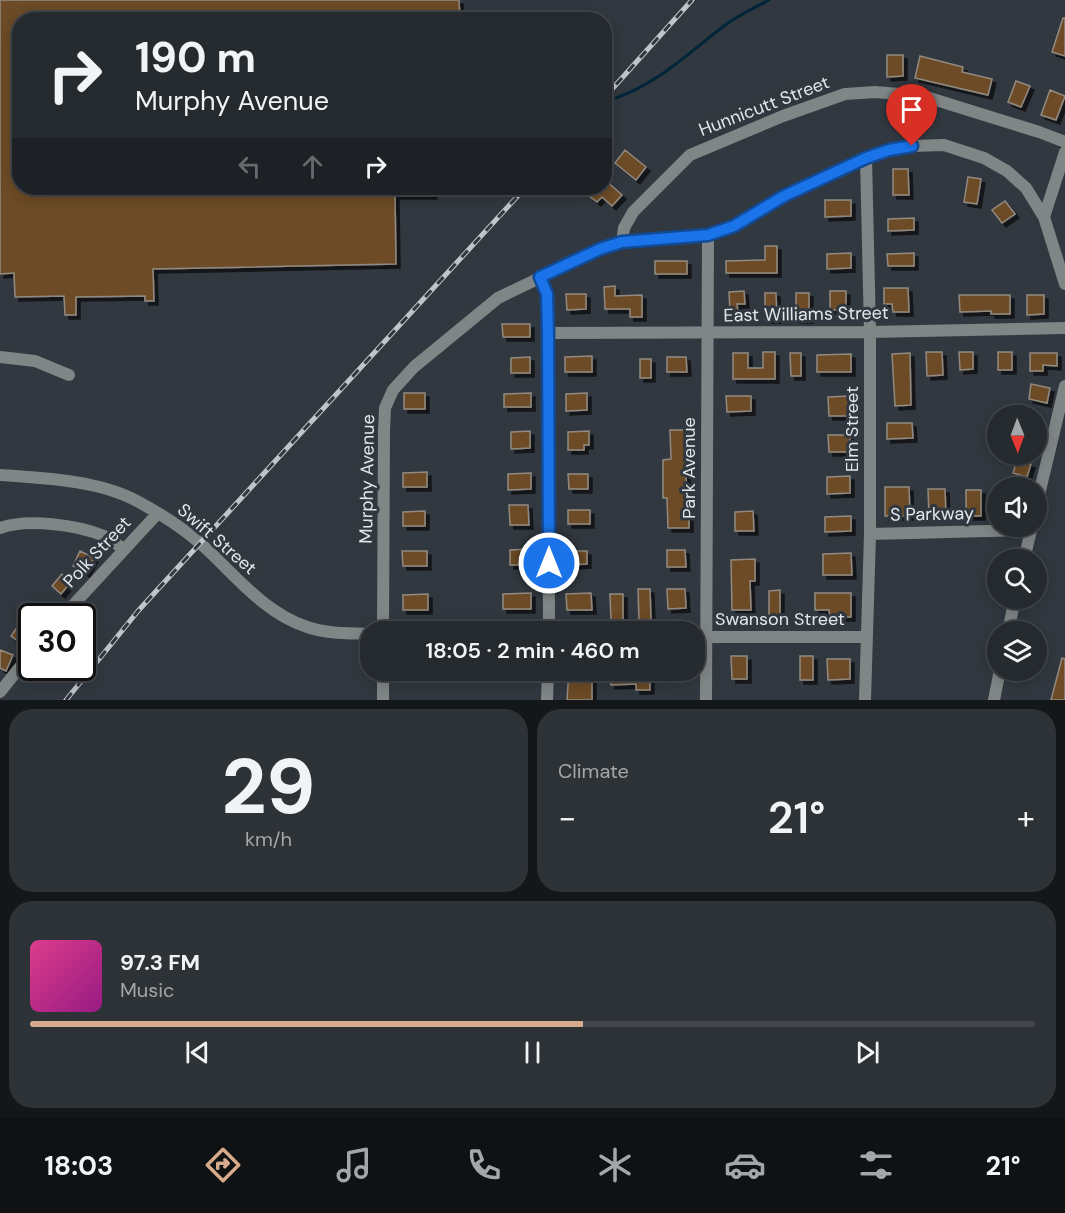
<!DOCTYPE html>
<html lang="en">
<head>
<meta charset="utf-8">
<style>
  :root { --surface:#252a2f; --page:#2d3237; --text:#f1f3f6; --muted:#a3a7aa; --line:#42464b; --accent:#d6ab8b }
  body { margin:0; font-family:"DM Sans",sans-serif; background:var(--page); color:var(--text); height:100vh; display:flex; flex-direction:column; font-size:22px; white-space:nowrap }
  * { box-sizing:border-box; margin:0 }
  p { font-size:20px; color:var(--muted) }
  .icon { flex:none; width:33px; height:33px; fill:none; stroke:currentColor; stroke-width:2; stroke-linecap:round; stroke-linejoin:round }
  .map { position:relative; height:700px; overflow:hidden }
  .panel { display:flex; flex-direction:column; gap:9px; padding:9px; background:#14171a; flex:1 }
  .panel>* { flex:none }
  .hud { position:absolute; left:12px; top:12px; width:600px; height:183px; border-radius:24px; box-shadow:0 3px 15px #0003,0 0 0 2px var(--line); background:#252a2f; color:var(--text); overflow:hidden }
  .needle { width:39px; rotate:179deg }
  .buttons { position:absolute; left:987px; top:405px; display:grid; gap:12px }
  .buttons a { display:grid; place-items:center; width:60px; height:60px; border-radius:50%; background:var(--surface); box-shadow:0 3px 15px #0003,0 0 0 2px var(--line); font-size:30px }
  .speed { position:absolute; left:18px; top:603px; display:flex; gap:12px; font-size:30px; font-weight:700; text-align:center }
  .speed>* { display:grid; place-content:center; width:78px; height:78px; border-radius:50%; background:var(--surface); box-shadow:0 3px 15px #0003,0 0 0 2px var(--line); line-height:1 }
  .speed .limit { border:3px solid #111; border-radius:9px; background:#fff; color:#111 }
  .pin { position:absolute; display:grid; place-items:center; width:51px; height:51px; color:#fff; margin:-62px -26px; border-radius:50% 50% 50% 0; rotate:-45deg; box-shadow:0 0 6px #0007 }
  .pin .icon { rotate:45deg }
  .me { position:absolute; width:66px; margin:-33px; rotate:0deg; stroke-linejoin:round; filter:drop-shadow(0 0 4px #0008) }
  .turn { display:flex; align-items:center; gap:21px; height:126px; padding:0 24px; font-size:27px }
  .turn .icon { width:78px; height:78px; stroke-width:2.5 }
  .turn b { display:block; font-size:42px; line-height:51px }
  .lanes { display:flex; align-items:center; height:57px; padding:0 24px; background:#0003; justify-content:center; gap:30px; direction:ltr }
  .lanes .off { opacity:.35 }
  .big { font-size:45px; font-weight:600; line-height:1.1 }
  .panel .widget { flex:1; display:flex; flex-direction:column; justify-content:center; gap:9px; min-width:0; padding:0 21px; border-radius:24px; background:var(--page) }
  .panel .dial { align-items:center; gap:0 }
  .dial b { font-size:78px; line-height:1 }
  .song { display:flex; align-items:center; gap:18px }
  .cover { width:72px; height:72px; border-radius:9px; background:linear-gradient(135deg,hsl(330 70% 55%),hsl(310 70% 35%)) }
  .played { height:6px; border-radius:3px; background:linear-gradient(90deg,var(--accent) 55%,var(--line) 55%) }
  .keys { display:flex; justify-content:space-around; direction:ltr }
  .heat { display:flex; justify-content:space-between; align-items:center; font-size:33px; direction:ltr }
  .panel .tiles { flex:1; display:grid; gap:9px; grid-template-columns:1fr 1fr }
  .widget:last-child { grid-column:span 2 }
  .trip { position:absolute; left:360px; top:621px; width:345px; height:60px; border-radius:24px; background:var(--surface); box-shadow:0 3px 15px #0003,0 0 0 2px var(--line); font-weight:600; line-height:60px; text-align:center }
  .menu { display:flex; height:96px; justify-content:space-around; align-items:center; background:#0f1113; color:var(--muted) }
  .menu .icon { width:42px; height:42px }
  .menu .current { color:var(--accent) }
  .menu b { font-size:27px; color:var(--text) }
  .map>svg:first-child { display:block }
  .lines { fill:none; stroke-linecap:round; stroke-linejoin:round }
  .stream { stroke:#002538; stroke-width:3 }
  .building { fill:#6c4c27; stroke:#928a81; stroke-width:1.5; filter:url(#shadow) }
  .minor { stroke:#808686; stroke-width:12 }
  .rail-casing { stroke:#c0c5ca; stroke-width:5 }
  .rail { stroke:#31383f; stroke-width:3; stroke-dasharray:9; stroke-linecap:butt }
  .route-casing { stroke:#114b97; stroke-width:15 }
  .route { stroke:#1a73e8; stroke-width:10 }
  .labels { text-anchor:middle; dominant-baseline:central; stroke-width:6; stroke-linejoin:round; paint-order:stroke }
  .street-label { font-size:18px; fill:#e3e7ec; stroke:#31383f }
</style>
</head>
<body>
<div class="map">
<svg width="1065" height="700" viewBox="0 0 1065 700">
  <defs>
    <filter id="shadow"><feDropShadow dx="4" dy="4" stdDeviation="0" flood-color="#0009"/></filter>
  </defs>
  <rect width="100%" height="100%" fill="#31383f"/>
  <g class="lines">
    <!-- stream -->
    <path class="stream" d="M616,98C663,80 689,52 728,23C741,14 756,7 769,0"/>
  </g>
  <!-- building -->
  <path class="building" d="M0,0H459L460,20H20V188H433V195H395L396,264L153,269L154,301H145V296L76,297V315H65L64,296L15,297L14,273L0,274Z
    M1063,18H1065V56L1052,52Z
    M887,55H903V76L887,77Z
    M920,56L963,67L962,72L992,79L988,95L915,78Z
    M1016,81L1030,86L1021,107L1008,102Z
    M1050,90L1065,96L1056,120L1041,115Z
    M625,150L646,167L636,180L615,163Z
    M893,169H908L909,195H893Z
    M968,177L981,179L977,204L964,202Z
    M604,179L622,195L612,206L602,197L597,202L589,196L597,188H604Z
    M825,200H851V216L825,217Z
    M1005,201L1015,214L1002,223L992,210Z
    M914,218V230L888,231V219Z
    M765,246H777V273H726V261L765,260Z
    M851,253V268L827,269V254Z
    M914,253V266H888L887,254Z
    M655,261H687V274H655Z
    M615,286V296L642,295V317H630V309H605L604,287Z
    M884,288H908L909,312H893L892,304H884Z
    M744,291L745,304H737L738,312H730L729,292Z
    M830,291H846V310H830Z
    M765,293H776L777,319H765Z
    M796,293H809V319H796Z
    M566,294H586V309L567,310Z
    M959,295H1010V314H991V311L960,312Z
    M1027,295H1044V314L1027,315Z
    M502,324H530V337H503Z
    M763,352H775V379H733V353H748V368H763Z
    M926,352H942L943,375L927,376Z
    M959,352H973V369L960,370Z
    M998,352H1012V370H998Z
    M790,353H801V376H791Z
    M910,353L911,405L895,406L892,354Z
    M1030,353H1057V366L1043,365V371H1030Z
    M851,354V372H817V355Z
    M592,356V372H565V357Z
    M530,357V373H511V358Z
    M667,357H686L687,372H667Z
    M640,359H651V378H640Z
    M1031,384L1050,388L1047,403L1029,399Z
    M404,393H425V409H404Z
    M531,393V407H504V394Z
    M587,393V410L566,411V394Z
    M726,396H751V411L727,412Z
    M849,396L850,416H829L828,397Z
    M887,423H912L913,438L887,439Z
    M670,430H688L689,471L686,472L687,512H689V528H668L667,498H663V460L671,459Z
    M530,431V448L511,449V432Z
    M589,431V445H584V450H568V432Z
    M828,435H850V452H829Z
    M1017,460L1031,464L1027,477L1013,473Z
    M427,472V487H403V473Z
    M531,473V489L508,490V474Z
    M568,474H588V489H569Z
    M850,476V493L827,494V477Z
    M885,487H909L910,516H885Z
    M928,489H945L946,515L929,516Z
    M966,490H981V516H966Z
    M509,505H528L529,525H510Z
    M568,510H590V524H568Z
    M425,511V526H403V512Z
    M753,511L754,531H735V512Z
    M851,516V531L825,532V517Z
    M529,549V565H510V550Z
    M667,550H685L686,567H667Z
    M80,551L94,558L86,573L73,566Z
    M402,551H427V566H403Z
    M567,551H587V564L568,565Z
    M851,553L852,575H823V554Z
    M755,559V581H750L751,610H732L731,560Z
    M62,574L71,582L61,594L52,586Z
    M638,589H650L651,620H639Z
    M667,589H685L686,608L668,609Z
    M780,590V618L769,619V591Z
    M531,593V609H503V594Z
    M591,593L592,610H567L566,594Z
    M815,593H851V617H830L829,610H815Z
    M428,594V610H403V595Z
    M610,594H623V620H611Z
    M20,623L32,630L24,645L11,636Z
    M0,650L13,655L6,671L0,668Z
    M731,656H747V679H732Z
    M800,656H813V680H800Z
    M1062,658L1065,659V700H1051Z
    M827,659H850V679L828,680Z
    M569,670H592V700H567Z
    M610,670H650V690H636V684L611,685Z"/>
  <g class="lines">
    <!-- minor -->
    <path class="minor" d="M1044,217L1065,152
      M622,242L624,228L633,212L690,155L783,116L845,94L875,92L923,96L1039,132L1065,142
      M540,277L547,294L548,333L549,632
      M548,333L870,332L1065,328
      M0,357L35,361L69,375
      M0,475C42,478 97,480 135,500C158,512 180,526 200,543C234,573 262,612 307,627C327,634 350,633 370,634
      M1036,507L1065,386
      M0,528C27,518 78,525 104,536C111,539 117,545 124,549
      M870,534L1031,530
      M1024,560L1032,526
      M63,616L158,513
      M383,632L384,431L385,408L393,390L414,367L498,298L600,249L622,242L708,235L734,226L784,196L866,158L889,150L912,146L944,145L984,158L1007,171L1026,188L1044,217L1065,284
      M1008,632L1015,598
      M694,637H866
      M0,692L32,652
      M383,700V670
      M547,700L548,670
      M706,700L708,235
      M865,700L870,534V332L866,158
      M994,700L1000,670"/>
    <defs>
      <path id="rail" d="M604,98L692,0
        M66,700L138,611L525,188"/>
    </defs>
    <!-- rail casing -->
    <use href="#rail" class="rail-casing"/>
    <!-- rail -->
    <use href="#rail" class="rail"/>
  </g>
  <g class="lines">
    <defs>
      <path id="route" d="M549,563L548,333L547,294L540,277L600,249L622,242L708,235L734,226L784,196L866,158L889,150L912,146"/>
    </defs>
    <!-- route casing -->
    <use href="#route" class="route-casing"/>
    <!-- route -->
    <use href="#route" class="route"/>
  </g>
  <g class="labels">
    <!-- street labels -->
    <g class="street-label">
      <text transform="translate(764 106) rotate(-21)">Hunnicutt Street</text>
      <text transform="translate(806 314) rotate(-1)">East Williams Street</text>
      <text transform="translate(852 429) rotate(-90)">Elm Street</text>
      <text transform="translate(689 468) rotate(-90)">Park Avenue</text>
      <text transform="translate(367 479) rotate(-89)">Murphy Avenue</text>
      <text transform="translate(932 514) rotate(-1)">S Parkway</text>
      <text transform="translate(217 539) rotate(41)">Swift Street</text>
      <text transform="translate(97 552) rotate(-47)">Polk Street</text>
      <text x="780" y="619">Swanson Street</text>
    </g>
  </g>
</svg>
<div class="buttons">
<a><svg class="needle" viewBox="-14 -14 28 28"><path d="M0-13l5 13h-10z" fill="#e53935"/><path d="M0 13l5-13h-10z" fill="#a3a7aa"/></svg></a>
<a><svg class="icon" aria-label="sound" viewBox="0 0 24 24"><path d="M4 9h4l5-4v14l-5-4H4zM17 9q2 3 0 6"/></svg></a>
<a><svg class="icon" aria-label="search" viewBox="0 0 24 24"><circle cx="10" cy="10" r="6"/><path d="M15 15l6 6"/></svg></a>
<a><svg class="icon" aria-label="layers" viewBox="0 0 24 24"><path d="M12 4l9 5-9 5-9-5zM3 14l9 5 9-5"/></svg></a>
</div>
<div class="speed"><div class="limit">30</div></div>
<div class="pin" style="left:912px;top:146px;background:#d93025"><svg class="icon" aria-label="arrive" viewBox="0 0 24 24"><path d="M6 21V4h12l-3 4 3 4H6"/></svg></div>
<svg class="me" style="left:549px;top:563px" viewBox="-20 -20 40 40"><circle r="17" fill="#1a73e8" stroke="#fff" stroke-width="3"/><path d="M0-11L8 9 0 5-8 9z" fill="#fff"/></svg>
<div class="trip">18:05 · 2 min · 460 m</div>
<div class="hud">
<div class="turn"><svg class="icon" aria-label="right" viewBox="0 0 24 24"><path d="M7 20v-9h11M14 6l5 5-5 5"/></svg><div><b>190 m</b>Murphy Avenue</div></div>
<div class="lanes"><svg class="icon off" aria-label="left" viewBox="0 0 24 24"><path d="M17 20v-9H6M10 6l-5 5 5 5"/></svg><svg class="icon off" aria-label="ahead" viewBox="0 0 24 24"><path d="M12 20V5M6 11l6-6 6 6"/></svg><svg class="icon" aria-label="right" viewBox="0 0 24 24"><path d="M7 20v-9h11M14 6l5 5-5 5"/></svg></div>
</div>
</div>
<section class="panel">
<div class="tiles">
<div class="widget dial"><b>29</b><p>km/h</p></div>
<div class="widget"><p>Climate</p>
<div class="heat"><a>−</a><b class="big">21°</b><a>+</a></div>
</div>
<div class="widget">
<div class="song"><i class="cover"></i><div><b>97.3 FM</b><p>Music</p></div></div>
<div class="played"></div>
<div class="keys"><svg class="icon" aria-label="previous" viewBox="0 0 24 24"><path d="M18 5L8 12l10 7zM5 5v14"/></svg><svg class="icon" aria-label="pause" viewBox="0 0 24 24"><path d="M8 5v14M16 5v14"/></svg><svg class="icon" aria-label="next" viewBox="0 0 24 24"><path d="M6 5l10 7-10 7zM19 5v14"/></svg></div>
</div>
</div>
</section>
<nav class="menu">
<b>18:03</b>
<svg class="icon current" aria-label="directions" viewBox="0 0 24 24"><path d="M12 3l9 9-9 9-9-9zM9 14v-3h6M13 9l2 2-2 2"/></svg>
<svg class="icon" aria-label="music" viewBox="0 0 24 24"><path d="M9 18V5l10-2v13"/><circle cx="6" cy="18" r="3"/><circle cx="16" cy="16" r="3"/></svg>
<svg class="icon" aria-label="phone" viewBox="0 0 24 24"><path d="M5 4h4l2 5-3 2q2 4 5 5l2-3 5 2v4C11 20 4 13 5 4z"/></svg>
<svg class="icon" aria-label="climate" viewBox="0 0 24 24"><path d="M12 3v18M4 7l16 10M4 17L20 7"/></svg>
<svg class="icon" aria-label="car" viewBox="0 0 24 24"><path d="M5 17H2v-5l4-1 3-4h7l3 4 3 1v5h-3M9 17h6M6 11h13"/><circle cx="7" cy="17" r="2"/><circle cx="17" cy="17" r="2"/></svg>
<svg class="icon" aria-label="filters" viewBox="0 0 24 24"><path d="M4 7h16M4 17h16"/><circle cx="9" cy="7" r="2"/><circle cx="15" cy="17" r="2"/></svg>
<b>21°</b>
</nav>
</body>
</html>
